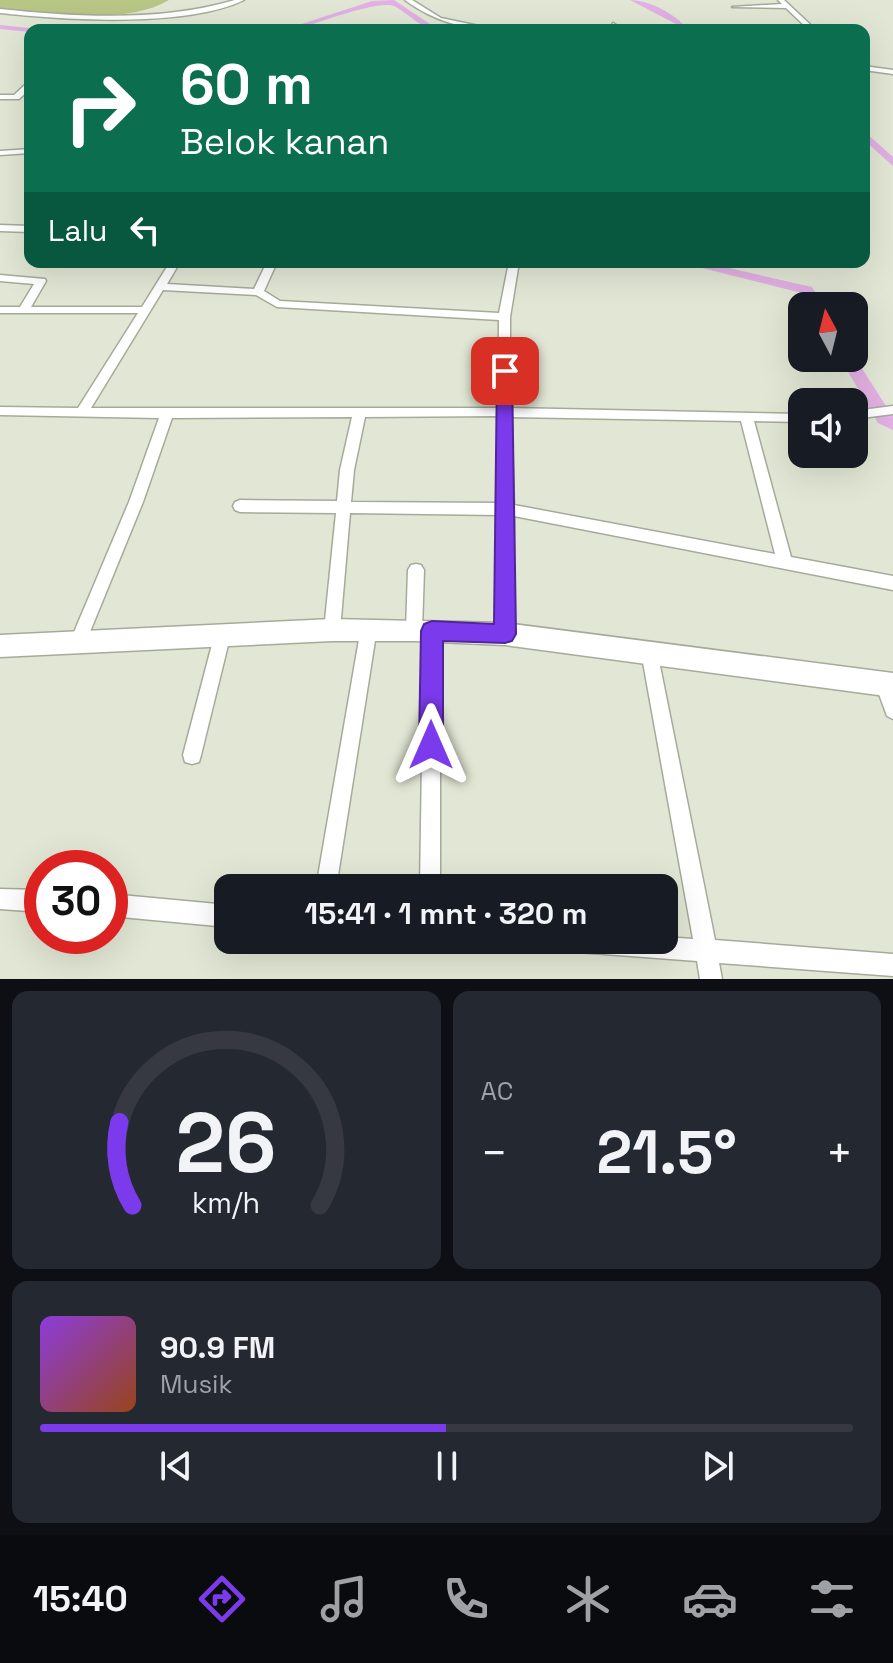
<!DOCTYPE html>
<html lang="id">
<head>
<meta charset="utf-8">
<style>
  :root { --surface:#171b24; --page:#242831; --text:#f1f3f6; --muted:#9ea1a6; --line:#363941; --accent:#7c3aed }
  body { margin:0; font-family:"Space Grotesk",sans-serif; background:var(--page); color:var(--text); height:100vh; display:flex; flex-direction:column; font-size:30px; white-space:nowrap }
  * { box-sizing:border-box; margin:0 }
  p { font-size:26px; color:var(--muted) }
  .icon { flex:none; width:44px; height:44px; fill:none; stroke:currentColor; stroke-width:2; stroke-linecap:round; stroke-linejoin:round }
  .map { position:relative; height:979px; overflow:hidden }
  .side { display:flex; flex-direction:column; gap:12px; padding:12px; background:#0d0f14; flex:1 }
  .side>* { flex:none }
  .guide { position:absolute; left:24px; top:24px; width:846px; height:244px; border-radius:16px; box-shadow:0 8px 32px #0002; background:#0b6e4f; color:#fff; overflow:hidden }
  .needle { width:52px; rotate:353deg }
  .fabs { position:absolute; left:788px; top:292px; display:grid; gap:16px }
  .fabs a { display:grid; place-items:center; width:80px; height:80px; border-radius:16px; background:var(--surface); box-shadow:0 8px 32px #0002; font-size:40px }
  .speed { position:absolute; left:24px; top:850px; display:flex; gap:16px; font-size:40px; font-weight:700; text-align:center }
  .speed>* { display:grid; place-content:center; width:104px; height:104px; border-radius:50%; background:var(--surface); box-shadow:0 8px 32px #0002; line-height:1 }
  .speed .limit { border:12px solid #d22; background:#fff; color:#111 }
  .pin { position:absolute; display:grid; place-items:center; width:68px; height:68px; color:#fff; margin:-34px; border-radius:16px; box-shadow:0 4px 12px #0006 }
  .me { position:absolute; width:88px; margin:-44px; rotate:0deg; stroke-linejoin:round; filter:drop-shadow(0 0 6px #0008) }
  .turn { display:flex; align-items:center; gap:28px; height:168px; padding:0 24px; font-size:36px }
  .turn .icon { width:104px; height:104px; stroke-width:2.5 }
  .turn b { display:block; font-size:56px; line-height:68px }
  .then { display:flex; align-items:center; height:76px; padding:0 24px; background:#0003; gap:16px; font-size:30px }
  .big { font-size:60px; font-weight:700; line-height:1.1 }
  .side .tile { flex:1; display:flex; flex-direction:column; justify-content:center; gap:12px; min-width:0; padding:0 28px; border-radius:16px; background:var(--page) }
  .side .dial { align-items:center; gap:0 }
  .dial svg { height:208px; overflow:visible; fill:none; stroke:var(--line); stroke-width:7; stroke-linecap:round; text-anchor:middle }
  .dial text { fill:var(--text); stroke:none }
  .song { display:flex; align-items:center; gap:24px }
  .cover { width:96px; height:96px; border-radius:12px; background:linear-gradient(135deg,hsl(270 70% 55%),hsl(20 70% 35%)) }
  .played { height:8px; border-radius:4px; background:linear-gradient(90deg,var(--accent) 50%,var(--line) 50%) }
  .keys { display:flex; justify-content:space-around; direction:ltr }
  .heat { display:flex; justify-content:space-between; align-items:center; font-size:44px; direction:ltr }
  .side .tiles { flex:1; display:grid; gap:12px; grid-template-columns:1fr 1fr }
  .tile:last-child { grid-column:span 2 }
  .trip { position:absolute; left:214px; top:874px; width:464px; height:80px; border-radius:16px; background:var(--surface); box-shadow:0 8px 32px #0002; font-weight:700; line-height:80px; text-align:center }
  .dock { display:flex; height:128px; justify-content:space-around; align-items:center; background:#090b0e; color:var(--muted) }
  .dock .icon { width:56px; height:56px }
  .dock .current { color:var(--accent) }
  .dock b { font-size:36px; color:var(--text) }
  .map>svg:first-child { display:block }
  .green { fill:#b7c585 }
  .lines { fill:none; stroke-linecap:round; stroke-linejoin:round }
  .river { fill:#e2b0e4; fill-rule:evenodd }
  .minor-casing { stroke:#a6aa99; stroke-width:3 }
  .highway-casing { stroke:#a6aa99; stroke-width:3 }
  .minor { fill:#fff; fill-rule:evenodd }
  .highway { fill:#fff; fill-rule:evenodd }
  .route { fill:#7c3aed; stroke:#51269a; stroke-width:2 }
</style>
</head>
<body>
<div class="map">
<svg width="893" height="979" viewBox="0 0 893 979">
  <rect width="100%" height="100%" fill="#e2e7d5"/>
  <!-- green -->
  <path class="green" d="M0,0H169C128,25 52,13 5,9L0,8Z"/>
  <g class="lines">
    <!-- river -->
    <path class="river" d="M394,0L439,30C421,30 410,14 394,6C377,0 315,24 295,30H283L372,1Z
      M630,0C649,0 678,15 688,30H680L676,24Z
      M0,25L30,28L34,30L30,32L0,29Z
      M864,131L893,157V166L864,140Z
      M678,262H702L812,287L824,306H810L802,293Z
      M854,356L893,417V430L878,423L840,358H854Z"/>
    <defs>
      <path id="minor" d="M235,0H244C186,28 64,20 0,13V9C77,17 160,22 235,0Z
        M405,0H412L441,18L498,30C464,30 432,20 405,0Z
        M778,0H784L816,30H809L786,8L732,7L782,4Z
        M613,23L616,25L615,30H609Z
        M864,66L893,70V74L864,70Z
        M27,83H30V89L19,99H0V95H14Z
        M30,149V153L0,155V151Z
        M0,225L30,226V232L0,231Z
        M170,262H180L167,284L254,289L267,262H277L264,291L280,301L499,313L509,262H519L510,317V408L802,414V422L754,421L791,557L893,576V590L514,516L513,634L511,639L505,641L499,639L497,634L500,515L350,513L340,630L338,635L332,637L326,635L324,630L336,513L240,512L235,510L233,506L235,502L240,500L337,501L340,470L352,417L172,418L143,502L85,644L83,649L77,652L71,649L69,644L129,502L159,418L0,415V407L78,408L138,313H0V307H20L34,284L0,281V275L45,279L46,281L31,307H142ZM163,290L256,295L277,307L499,320L498,408H91ZM498,416L500,503L351,502L354,470L365,417ZM511,417L741,421L775,554L514,505Z
        M893,406V414L854,419V411Z
        M416,564L421,565L424,570L422,630L420,635L414,637L408,635L406,630L408,570L411,565Z
        M369,621L375,623L377,628L336,888H316L361,628L363,623Z
        M432,624L438,626L440,631V888H420L424,631L426,626Z
        M222,630L228,632L230,637L201,755L199,762L192,764L185,762L183,755L214,637L216,632Z
        M649,643L655,646L657,651L715,940L893,954V976L719,963L722,979H700L697,961L564,951L556,948L553,940H664V937L693,939L641,651L643,646Z
        M884,675L890,677L893,684V719L887,716L875,683L878,677Z
        M0,889L42,890V912L0,909Z
        M110,894L228,905V927L110,916Z"/>
      <path id="highway" d="M332,619L505,623L893,673V697L505,645L414,641H332L0,657V635Z"/>
    </defs>
    <!-- minor casing -->
    <use href="#minor" class="minor-casing"/>
    <!-- highway casing -->
    <use href="#highway" class="highway-casing"/>
    <!-- minor -->
    <use href="#minor" class="minor"/>
    <!-- highway -->
    <use href="#highway" class="highway"/>
  </g>
  <!-- route -->
  <path class="route" d="M505,366L512,371L516,634L512,641L505,643L443,641V745L440,754L431,757L423,754L419,745L421,631L424,624L432,621L494,624L497,371Z"/>
</svg>
<div class="fabs">
<a><svg class="needle" viewBox="-14 -14 28 28"><path d="M0-13l5 13h-10z" fill="#e53935"/><path d="M0 13l5-13h-10z" fill="#9ea1a6"/></svg></a>
<a><svg class="icon" aria-label="sound" viewBox="0 0 24 24"><path d="M4 9h4l5-4v14l-5-4H4zM17 9q2 3 0 6"/></svg></a>
</div>
<div class="speed"><div class="limit">30</div></div>
<div class="pin" style="left:505px;top:371px;background:#d93025"><svg class="icon" aria-label="arrive" viewBox="0 0 24 24"><path d="M6 21V4h12l-3 4 3 4H6"/></svg></div>
<svg class="me" style="left:431px;top:745px" viewBox="-20 -20 40 40"><path d="M0-17L14 15 0 8-14 15z" fill="#7c3aed" stroke="#fff" stroke-width="4"/></svg>
<div class="trip">15:41 · 1 mnt · 320 m</div>
<div class="guide">
<div class="turn"><svg class="icon" aria-label="right" viewBox="0 0 24 24"><path d="M7 20v-9h11M14 6l5 5-5 5"/></svg><div><b>60 m</b>Belok kanan</div></div>
<div class="then">Lalu<svg class="icon" aria-label="left" viewBox="0 0 24 24"><path d="M17 20v-9H6M10 6l-5 5 5 5"/></svg></div>
</div>
</div>
<section class="side">
<div class="tiles">
<div class="tile dial"><svg viewBox="0 0 100 80">
<path d="M14 69A42 42 0 1 1 86 69"/>
<path d="M14 69A42 42 0 0 1 9 37" stroke="#7c3aed"/>
<text x="50" y="56" font-size="32" font-weight="700">26</text>
<text x="50" y="72" font-size="11">km/h</text>
</svg></div>
<div class="tile"><p>AC</p>
<div class="heat"><a>−</a><b class="big">21.5°</b><a>+</a></div>
</div>
<div class="tile">
<div class="song"><i class="cover"></i><div><b>90.9 FM</b><p>Musik</p></div></div>
<div class="played"></div>
<div class="keys"><svg class="icon" aria-label="previous" viewBox="0 0 24 24"><path d="M18 5L8 12l10 7zM5 5v14"/></svg><svg class="icon" aria-label="pause" viewBox="0 0 24 24"><path d="M8 5v14M16 5v14"/></svg><svg class="icon" aria-label="next" viewBox="0 0 24 24"><path d="M6 5l10 7-10 7zM19 5v14"/></svg></div>
</div>
</div>
</section>
<nav class="dock">
<b>15:40</b>
<svg class="icon current" aria-label="directions" viewBox="0 0 24 24"><path d="M12 3l9 9-9 9-9-9zM9 14v-3h6M13 9l2 2-2 2"/></svg>
<svg class="icon" aria-label="music" viewBox="0 0 24 24"><path d="M9 18V5l10-2v13"/><circle cx="6" cy="18" r="3"/><circle cx="16" cy="16" r="3"/></svg>
<svg class="icon" aria-label="phone" viewBox="0 0 24 24"><path d="M5 4h4l2 5-3 2q2 4 5 5l2-3 5 2v4C11 20 4 13 5 4z"/></svg>
<svg class="icon" aria-label="climate" viewBox="0 0 24 24"><path d="M12 3v18M4 7l16 10M4 17L20 7"/></svg>
<svg class="icon" aria-label="car" viewBox="0 0 24 24"><path d="M5 17H2v-5l4-1 3-4h7l3 4 3 1v5h-3M9 17h6M6 11h13"/><circle cx="7" cy="17" r="2"/><circle cx="17" cy="17" r="2"/></svg>
<svg class="icon" aria-label="filters" viewBox="0 0 24 24"><path d="M4 7h16M4 17h16"/><circle cx="9" cy="7" r="2"/><circle cx="15" cy="17" r="2"/></svg>
</nav>
</body>
</html>
